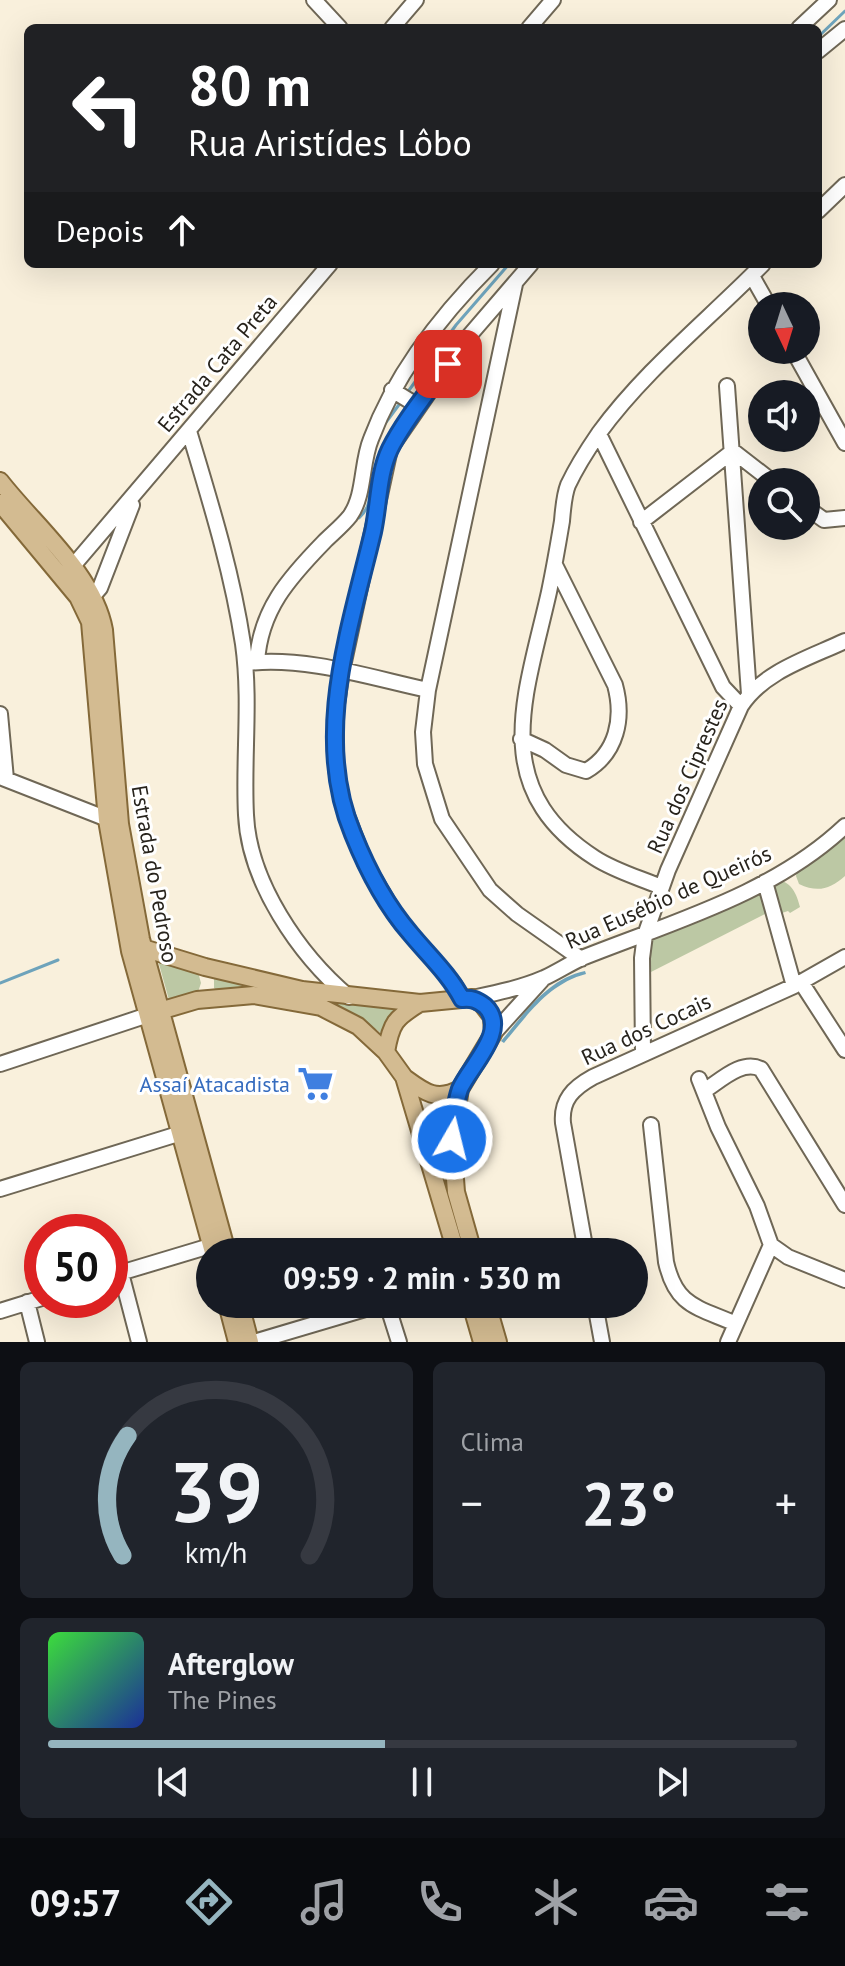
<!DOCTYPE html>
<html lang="pt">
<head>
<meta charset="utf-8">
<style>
  :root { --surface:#171b24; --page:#20242c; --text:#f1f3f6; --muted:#9ea1a6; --line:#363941; --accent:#95b5bf }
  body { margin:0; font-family:"PT Sans",sans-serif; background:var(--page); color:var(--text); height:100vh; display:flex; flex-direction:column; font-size:30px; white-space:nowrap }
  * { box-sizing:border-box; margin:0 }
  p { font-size:26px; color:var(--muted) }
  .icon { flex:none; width:44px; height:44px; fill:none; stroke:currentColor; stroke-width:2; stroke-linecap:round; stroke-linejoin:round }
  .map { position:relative; height:1342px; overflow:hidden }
  .panel { display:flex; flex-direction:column; gap:20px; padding:20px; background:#0d0f14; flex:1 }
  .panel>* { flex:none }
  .banner { position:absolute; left:24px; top:24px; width:798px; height:244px; border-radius:12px; box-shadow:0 8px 32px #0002; background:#202124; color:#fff; overflow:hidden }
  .needle { width:52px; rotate:176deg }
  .tools { position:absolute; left:748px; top:292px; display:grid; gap:16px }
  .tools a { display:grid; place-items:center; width:72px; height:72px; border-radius:50%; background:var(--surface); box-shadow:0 8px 32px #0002; font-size:40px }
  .speed { position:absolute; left:24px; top:1214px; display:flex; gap:16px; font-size:40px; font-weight:700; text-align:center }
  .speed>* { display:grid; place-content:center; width:104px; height:104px; border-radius:50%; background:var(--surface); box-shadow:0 8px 32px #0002; line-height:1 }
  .speed .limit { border:12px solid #d22; background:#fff; color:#111 }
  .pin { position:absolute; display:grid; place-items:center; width:68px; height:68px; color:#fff; margin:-34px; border-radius:16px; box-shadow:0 4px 12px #0006 }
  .me { position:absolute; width:88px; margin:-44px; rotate:8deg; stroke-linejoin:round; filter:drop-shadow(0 0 6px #0008) }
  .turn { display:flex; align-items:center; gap:28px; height:168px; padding:0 32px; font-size:36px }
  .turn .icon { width:104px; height:104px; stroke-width:2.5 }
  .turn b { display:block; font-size:56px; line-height:68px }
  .then { display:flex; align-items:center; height:76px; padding:0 32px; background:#0003; gap:16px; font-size:30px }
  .big { font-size:60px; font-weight:800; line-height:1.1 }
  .panel .tile { flex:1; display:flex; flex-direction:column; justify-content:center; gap:12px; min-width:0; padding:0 28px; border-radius:12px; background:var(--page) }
  .panel .dial { align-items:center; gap:0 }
  .dial svg { height:208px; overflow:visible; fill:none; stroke:var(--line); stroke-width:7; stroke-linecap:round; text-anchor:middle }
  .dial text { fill:var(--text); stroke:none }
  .song { display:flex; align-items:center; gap:24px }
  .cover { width:96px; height:96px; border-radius:12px; background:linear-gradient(135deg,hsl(120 70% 55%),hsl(230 70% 35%)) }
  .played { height:8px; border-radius:4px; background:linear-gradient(90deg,var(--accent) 45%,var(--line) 45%) }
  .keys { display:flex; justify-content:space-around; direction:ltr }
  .heat { display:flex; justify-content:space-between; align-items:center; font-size:44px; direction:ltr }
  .panel .tiles { flex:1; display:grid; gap:20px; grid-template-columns:1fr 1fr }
  .tile:last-child { grid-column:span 2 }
  .trip { position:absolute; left:196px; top:1238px; width:452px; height:80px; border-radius:40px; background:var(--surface); box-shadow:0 8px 32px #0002; font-weight:800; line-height:80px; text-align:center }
  .tab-bar { display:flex; height:128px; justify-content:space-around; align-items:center; background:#090b0e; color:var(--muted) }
  .tab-bar .icon { width:56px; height:56px }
  .tab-bar .current { color:var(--accent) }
  .tab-bar b { font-size:36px; color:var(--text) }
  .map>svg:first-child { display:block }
  .green { fill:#bcc8a4 }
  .water { fill:#6ea3bb }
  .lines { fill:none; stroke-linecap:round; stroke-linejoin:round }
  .stream { stroke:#6ea3bb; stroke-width:3 }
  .minor-casing { stroke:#6f6756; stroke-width:18 }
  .major-casing { stroke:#846939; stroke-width:20 }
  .minor { stroke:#fff; stroke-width:14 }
  .major { stroke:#d3bb91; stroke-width:16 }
  .route-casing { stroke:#114b97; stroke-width:20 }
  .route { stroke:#1a73e8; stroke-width:14 }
  .labels { text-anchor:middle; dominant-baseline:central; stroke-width:6; stroke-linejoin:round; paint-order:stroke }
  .street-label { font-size:22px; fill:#27231c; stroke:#fff }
  .shop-label { font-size:22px; fill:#366cbe; stroke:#fff; text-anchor:end }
</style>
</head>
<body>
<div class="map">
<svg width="845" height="1342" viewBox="0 0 845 1342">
  <rect width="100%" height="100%" fill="#f9f0dc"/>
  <!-- green -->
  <path class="green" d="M845,834V876C830,889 818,893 799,884L796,876L798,869Z
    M778,880C792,882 797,895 800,907L790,913L788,911L779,914L772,885Z
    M760,892L769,912L649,973L650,943L652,940Z
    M161,960L198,972L201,983L198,992L169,1000L159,964Z
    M214,977L396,1007V1009L381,1033C336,998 273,983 216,990L214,988Z"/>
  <!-- water -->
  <path class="water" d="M585,971L586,974C548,984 528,1015 504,1043L501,1041C525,1013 547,979 585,971Z"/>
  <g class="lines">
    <!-- stream -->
    <path class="stream" d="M818,37L845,11
      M407,393L456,325L509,264
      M384,425L401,402
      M359,518C372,506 370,494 369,477
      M0,983L58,960"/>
    <defs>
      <path id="minor" d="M314,0L340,28
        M392,28L416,0
        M529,28L553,0
        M799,28L829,0
        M818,51L845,29
        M818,211L845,185
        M752,276L769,306
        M515,284L428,690L423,732L425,764L442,819L490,890L517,914L581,959
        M793,350L845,443
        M727,386L749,694
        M392,390L418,406
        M189,431C210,501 232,571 243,644C251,701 243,758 246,815C249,882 299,955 349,997
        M599,434L723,687L741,706
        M806,507L824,520L845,518
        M641,522L733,451L773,482
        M67,573L330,264
        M82,597L93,596L100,588L132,505
        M257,662C260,610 289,578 324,542C332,534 343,525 350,516C365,495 361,463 371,439C396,372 441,315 492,264
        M248,663C305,656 372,678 428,690
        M0,714L6,779
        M521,739L545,750L566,765L586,771C617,753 624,718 615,685L555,565
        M0,777L115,822
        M765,882L794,986
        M661,887C640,878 615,871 595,858C486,788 526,695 549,592C554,568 558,545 562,521C563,509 564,495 568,485C576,468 588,449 599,433C645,370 708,320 763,264
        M801,982L845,1050
        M472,998C496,993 521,988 544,978C557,972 569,964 582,958C672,922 773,894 845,826
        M462,999L454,984L398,919L365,863L343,805L336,769V711L342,671L390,449L463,343L531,264
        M493,1034L542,980
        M643,1054L642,958L645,935L668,870L741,706C764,671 809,658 845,641
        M0,1064L148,1015
        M699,1079L718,1127L757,1206L771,1245L788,1257L845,1280
        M704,1091C720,1081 742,1059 761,1069L845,1205
        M651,1125L666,1262C676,1307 698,1307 736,1324
        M0,1189L191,1130
        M586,1252L563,1123C561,1100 573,1088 593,1077L794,986L845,957
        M121,1273L139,1342
        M110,1276L220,1243
        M27,1302L37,1342
        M387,1304L399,1342
        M595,1304L602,1342
        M0,1311L42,1298
        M254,1342L382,1304
        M728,1342L771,1245"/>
      <path id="major" d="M0,481C34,525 94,574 104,630L120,824L141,939L227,1252
        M0,503L78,597L90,622L107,820L130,951L213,1252
        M136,949L143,948L205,967L302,990L420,1003L472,998L482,1004L492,1017L493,1034L460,1089L452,1139L456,1192L473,1252
        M153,1013L197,1000L254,995L321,1007L358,1026L386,1052L404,1077L456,1252
        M386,1052C391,1023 395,1018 420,1003
        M405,1078C424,1092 437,1102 460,1089
        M227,1304L237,1342
        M240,1304L250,1342
        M471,1304L482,1342
        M487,1304L498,1342"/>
    </defs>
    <!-- minor casing -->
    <use href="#minor" class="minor-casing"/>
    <!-- major casing -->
    <use href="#major" class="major-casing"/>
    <!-- minor -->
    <use href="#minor" class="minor"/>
    <!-- major -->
    <use href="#major" class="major"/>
  </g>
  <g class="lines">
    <defs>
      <path id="route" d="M448,364C429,391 405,419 390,449C378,474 379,505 373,532C350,628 312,737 353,834C367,869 385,904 410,933C428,955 449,974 462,999C472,998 477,1000 485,1006C510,1030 470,1066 460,1089C455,1104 453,1123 452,1139"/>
    </defs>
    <!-- route casing -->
    <use href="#route" class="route-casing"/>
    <!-- route -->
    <use href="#route" class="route"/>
  </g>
  <!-- icons -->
  <defs>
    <symbol id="supermarket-bare" viewBox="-9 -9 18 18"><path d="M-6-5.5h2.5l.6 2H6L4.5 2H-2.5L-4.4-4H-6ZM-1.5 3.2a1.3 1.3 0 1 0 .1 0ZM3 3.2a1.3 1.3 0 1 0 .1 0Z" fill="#3f7fe0" stroke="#fff" stroke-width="2.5" paint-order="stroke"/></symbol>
  </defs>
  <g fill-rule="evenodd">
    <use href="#supermarket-bare" x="290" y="1058" width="51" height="51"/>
  </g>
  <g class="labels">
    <!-- street labels -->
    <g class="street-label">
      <text transform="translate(217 363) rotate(-50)">Estrada Cata Preta</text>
      <text transform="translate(687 776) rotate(-66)">Rua dos Ciprestes</text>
      <text transform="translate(155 874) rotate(80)">Estrada do Pedroso</text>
      <text transform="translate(668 897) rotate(-24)">Rua Eusébio de Queirós</text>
      <text transform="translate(646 1029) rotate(-25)">Rua dos Cocais</text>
    </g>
    <!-- shop labels -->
    <g class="shop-label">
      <text x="290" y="1084">Assaí Atacadista</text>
    </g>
  </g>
</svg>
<div class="tools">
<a><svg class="needle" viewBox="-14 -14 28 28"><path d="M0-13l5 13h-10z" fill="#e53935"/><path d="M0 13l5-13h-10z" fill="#9ea1a6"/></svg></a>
<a><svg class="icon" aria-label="sound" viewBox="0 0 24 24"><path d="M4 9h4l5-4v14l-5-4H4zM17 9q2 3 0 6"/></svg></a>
<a><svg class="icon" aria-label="search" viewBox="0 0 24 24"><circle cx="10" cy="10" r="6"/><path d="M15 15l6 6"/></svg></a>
</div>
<div class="speed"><div class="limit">50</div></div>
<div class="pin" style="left:448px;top:364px;background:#d93025"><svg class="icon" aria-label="arrive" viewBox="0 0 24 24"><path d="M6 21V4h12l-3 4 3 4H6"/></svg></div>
<svg class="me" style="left:452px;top:1139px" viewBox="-20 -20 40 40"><circle r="17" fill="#1a73e8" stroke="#fff" stroke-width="3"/><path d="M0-11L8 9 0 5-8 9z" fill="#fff"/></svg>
<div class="trip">09:59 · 2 min · 530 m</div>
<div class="banner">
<div class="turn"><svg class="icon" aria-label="left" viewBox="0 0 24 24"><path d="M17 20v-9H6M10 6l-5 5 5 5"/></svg><div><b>80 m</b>Rua Aristídes Lôbo</div></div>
<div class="then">Depois<svg class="icon" aria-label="ahead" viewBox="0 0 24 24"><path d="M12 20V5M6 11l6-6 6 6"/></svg></div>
</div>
</div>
<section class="panel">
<div class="tiles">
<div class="tile dial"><svg viewBox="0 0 100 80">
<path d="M14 69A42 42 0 1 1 86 69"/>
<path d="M14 69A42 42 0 0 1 16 23" stroke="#95b5bf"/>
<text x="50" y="56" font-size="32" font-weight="700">39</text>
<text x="50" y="72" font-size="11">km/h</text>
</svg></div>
<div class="tile"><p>Clima</p>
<div class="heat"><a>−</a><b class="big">23°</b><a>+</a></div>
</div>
<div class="tile">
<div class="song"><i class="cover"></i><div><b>Afterglow</b><p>The Pines</p></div></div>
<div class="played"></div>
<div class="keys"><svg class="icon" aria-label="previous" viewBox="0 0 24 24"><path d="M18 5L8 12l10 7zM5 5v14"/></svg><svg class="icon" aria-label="pause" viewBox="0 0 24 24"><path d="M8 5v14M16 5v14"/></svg><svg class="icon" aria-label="next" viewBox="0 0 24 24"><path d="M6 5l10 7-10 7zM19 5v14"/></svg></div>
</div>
</div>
</section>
<nav class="tab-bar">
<b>09:57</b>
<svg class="icon current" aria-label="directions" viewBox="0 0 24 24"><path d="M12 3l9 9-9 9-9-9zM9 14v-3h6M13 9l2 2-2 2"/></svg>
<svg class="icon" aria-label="music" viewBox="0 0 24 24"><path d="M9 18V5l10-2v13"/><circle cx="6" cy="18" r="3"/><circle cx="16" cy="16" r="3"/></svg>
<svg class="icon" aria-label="phone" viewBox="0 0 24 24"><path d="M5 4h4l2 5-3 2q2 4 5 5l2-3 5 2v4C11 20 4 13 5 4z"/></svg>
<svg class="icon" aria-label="climate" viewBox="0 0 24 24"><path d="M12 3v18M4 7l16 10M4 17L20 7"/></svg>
<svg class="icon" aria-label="car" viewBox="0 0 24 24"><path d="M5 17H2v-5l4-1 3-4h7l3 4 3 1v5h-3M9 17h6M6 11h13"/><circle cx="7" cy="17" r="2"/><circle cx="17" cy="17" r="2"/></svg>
<svg class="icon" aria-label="filters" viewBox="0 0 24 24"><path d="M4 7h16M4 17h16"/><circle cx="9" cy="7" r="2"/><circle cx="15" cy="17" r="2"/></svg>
</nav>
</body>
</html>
